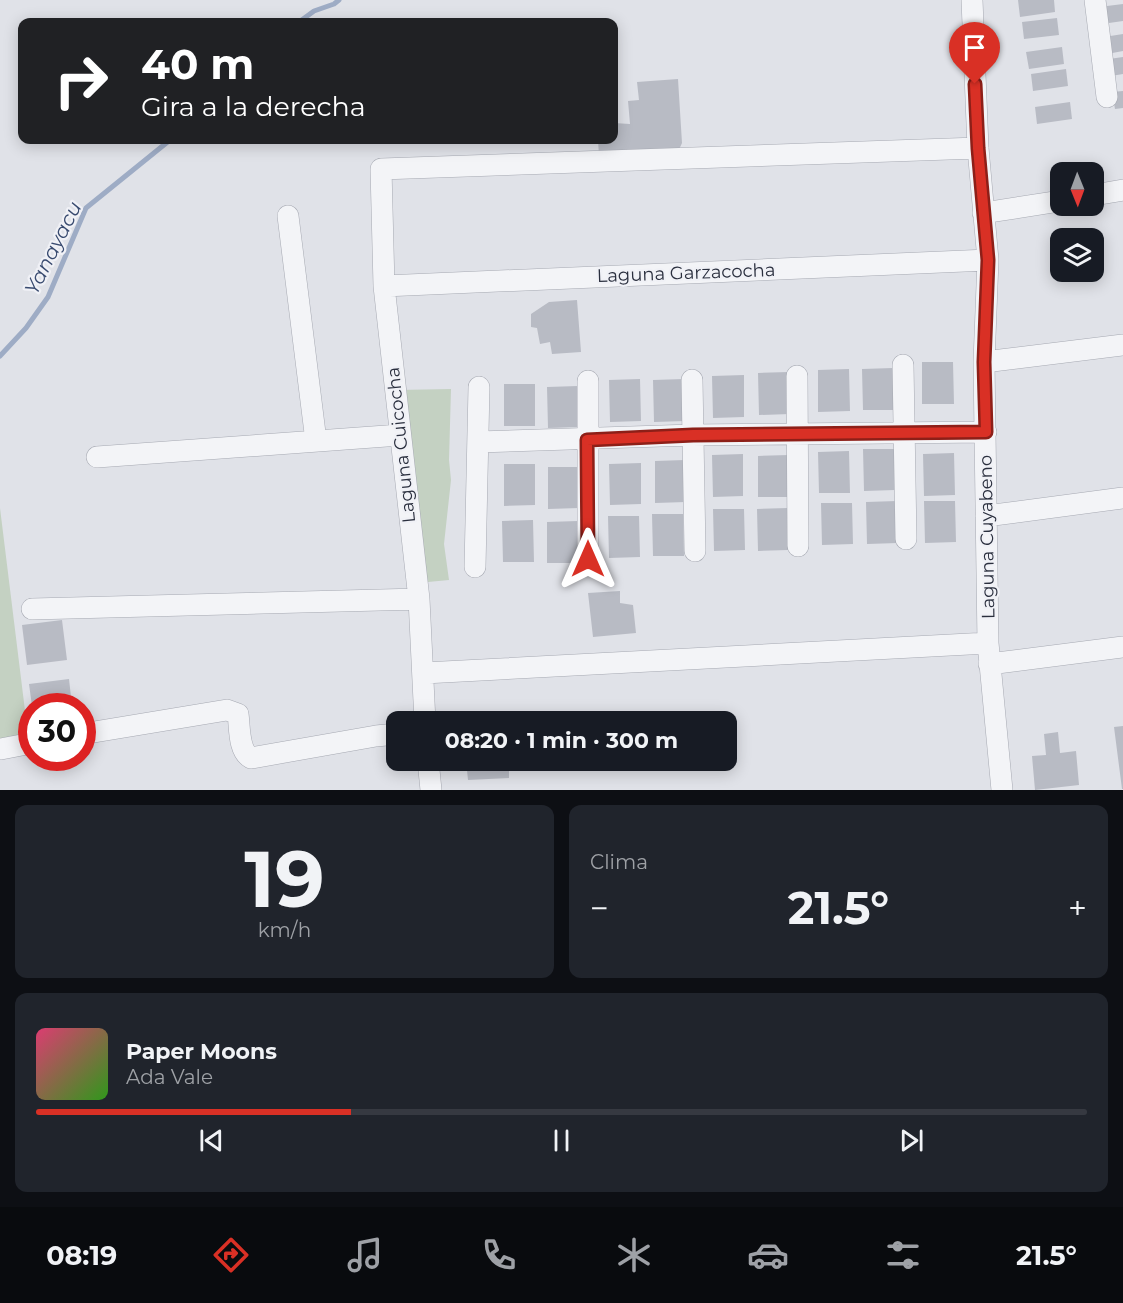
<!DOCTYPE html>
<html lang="es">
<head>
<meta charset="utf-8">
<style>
  :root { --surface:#171b24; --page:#20242c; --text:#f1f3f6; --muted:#9ea1a6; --line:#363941; --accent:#d93025 }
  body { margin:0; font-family:Montserrat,sans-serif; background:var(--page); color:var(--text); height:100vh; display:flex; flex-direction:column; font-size:22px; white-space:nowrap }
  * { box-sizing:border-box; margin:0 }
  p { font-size:20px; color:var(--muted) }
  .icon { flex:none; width:33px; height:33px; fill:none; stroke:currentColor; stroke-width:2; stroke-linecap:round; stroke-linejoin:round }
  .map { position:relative; height:790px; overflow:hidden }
  .details { display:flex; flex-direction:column; gap:15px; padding:15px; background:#0d0f14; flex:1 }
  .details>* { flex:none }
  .top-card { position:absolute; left:18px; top:18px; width:600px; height:126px; border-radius:12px; box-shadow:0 3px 15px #0003; background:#202124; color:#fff; overflow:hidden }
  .needle { width:39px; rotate:179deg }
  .tools { position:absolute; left:1050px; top:162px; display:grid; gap:12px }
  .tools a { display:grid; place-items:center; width:54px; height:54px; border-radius:12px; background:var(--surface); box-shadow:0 3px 15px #0003; font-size:30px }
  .speed { position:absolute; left:18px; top:693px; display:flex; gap:12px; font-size:30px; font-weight:700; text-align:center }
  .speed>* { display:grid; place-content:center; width:78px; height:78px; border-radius:50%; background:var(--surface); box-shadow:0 3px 15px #0003; line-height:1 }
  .speed .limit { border:9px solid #d22; background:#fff; color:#111 }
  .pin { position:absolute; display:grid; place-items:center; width:51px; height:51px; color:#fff; margin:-62px -26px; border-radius:50% 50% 50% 0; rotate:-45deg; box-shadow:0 0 6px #0007 }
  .pin .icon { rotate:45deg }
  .me { position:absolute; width:66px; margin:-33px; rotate:0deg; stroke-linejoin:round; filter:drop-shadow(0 0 4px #0008) }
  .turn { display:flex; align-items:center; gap:21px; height:126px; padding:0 24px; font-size:27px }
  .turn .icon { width:78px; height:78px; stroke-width:2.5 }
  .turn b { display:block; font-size:42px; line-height:51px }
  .big { font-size:45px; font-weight:700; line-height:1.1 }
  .details .widget { flex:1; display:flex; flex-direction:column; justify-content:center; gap:9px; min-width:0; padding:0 21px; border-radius:12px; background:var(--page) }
  .details .dial { align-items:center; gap:0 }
  .dial b { font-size:78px; line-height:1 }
  .song { display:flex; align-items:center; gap:18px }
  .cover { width:72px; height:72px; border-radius:9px; background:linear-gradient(135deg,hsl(340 70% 55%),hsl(110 70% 35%)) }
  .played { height:6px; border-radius:3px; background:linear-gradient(90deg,var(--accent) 30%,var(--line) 30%) }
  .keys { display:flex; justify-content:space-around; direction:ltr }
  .heat { display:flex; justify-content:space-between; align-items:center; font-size:33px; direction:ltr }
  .details .tiles { flex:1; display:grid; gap:15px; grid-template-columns:1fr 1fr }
  .widget:last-child { grid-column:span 2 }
  .trip { position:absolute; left:386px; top:711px; width:351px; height:60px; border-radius:12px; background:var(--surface); box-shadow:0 3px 15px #0003; font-weight:700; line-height:60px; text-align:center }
  .menu { display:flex; height:96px; justify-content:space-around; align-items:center; background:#090b0e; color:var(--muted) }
  .menu .icon { width:42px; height:42px }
  .menu .active { color:var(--accent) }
  .menu b { font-size:27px; color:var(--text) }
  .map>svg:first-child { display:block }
  .green { fill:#c4d1c2 }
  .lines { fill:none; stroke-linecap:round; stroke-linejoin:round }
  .stream { stroke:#9eacc5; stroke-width:5 }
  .building { fill:#b8bbc4 }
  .street-casing { stroke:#a6a9b2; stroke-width:22 }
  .street { stroke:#f3f4f7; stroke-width:21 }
  .route-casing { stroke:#8d1f18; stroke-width:15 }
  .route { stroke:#d93025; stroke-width:10 }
  .labels { text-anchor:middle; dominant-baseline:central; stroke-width:4.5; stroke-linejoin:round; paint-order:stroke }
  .street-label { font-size:18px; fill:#2a2f3e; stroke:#f0f1f6 }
  .water-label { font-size:20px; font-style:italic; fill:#384a6f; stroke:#f0f1f6 }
</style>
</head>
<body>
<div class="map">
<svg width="1123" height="790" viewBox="0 0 1123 790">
  <rect width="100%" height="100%" fill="#e0e2e8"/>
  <!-- green -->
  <path class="green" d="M451,389L449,460L451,480L444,544L449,580L407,584L397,390Z
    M0,508L28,735L0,740Z"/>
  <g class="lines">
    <!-- stream -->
    <path class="stream" d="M299,22L314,11L334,4L339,0
      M0,356L26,328L48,297L86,208L170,140"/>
  </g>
  <!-- building -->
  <path class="building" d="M1018,0H1054L1055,12L1020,17Z
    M1123,4V21L1102,24L1099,7Z
    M1057,18L1059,35L1024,39L1022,22Z
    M1123,34V51L1107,54L1104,37Z
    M1062,47L1064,64L1029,69L1026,52Z
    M1123,57V74L1111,76L1109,59Z
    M1066,69L1068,86L1033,91L1031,74Z
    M678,79L682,143L677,154L599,156L598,140H614V123L630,124L628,101L639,100L637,82Z
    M1123,91V108L1115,109L1112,92Z
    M1070,102L1072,119L1037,124L1035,107Z
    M577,300L581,352L552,354L550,342L540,344L537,328L531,327V314L549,302Z
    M922,362H953L954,404H922Z
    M893,368L894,410H863L862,369Z
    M849,369L850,411L818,412V370Z
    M789,372L790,414L759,415L758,373Z
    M744,375V417L713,418L712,376Z
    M640,379L641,421L610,422L609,380Z
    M684,379L685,421L654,422L653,380Z
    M504,384H535V426H504Z
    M578,386L579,427L548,428L547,387Z
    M863,449H894L895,490L864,491Z
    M849,451L850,493H819L818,452Z
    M954,453L955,495L924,496L923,454Z
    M743,454V496L713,497L712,455Z
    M789,455V497H758V456Z
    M685,460L686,502L655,503V461Z
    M641,463V504L610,505L609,464Z
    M504,464H535V505L504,506Z
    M548,467H579V508L548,509Z
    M897,501L898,543L867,544L866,502Z
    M924,501H955L956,542L925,543Z
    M821,503H852L853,544L822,545Z
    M788,508V550L758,551L757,509Z
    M713,509H744L745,550L714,551Z
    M652,514H683L684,556H653Z
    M608,516H639L640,557L609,558Z
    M533,520L534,562H503L502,521Z
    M578,521V563H547V522Z
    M620,591V603L633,605L636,633L593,637L588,593Z
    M62,620L67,660L27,665L22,625Z
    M69,679L72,706H32L29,684Z
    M1123,726V789H1122L1114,727Z
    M1058,732L1060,753L1076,751L1079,785L1035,790L1032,756L1046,755L1044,734Z
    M466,760H524V763H509V778L468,780Z"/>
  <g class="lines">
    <defs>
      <path id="street" d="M972,0L978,148L988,260L984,362L988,643L1002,790
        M1095,0L1107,97
        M1094,195L1123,190
        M983,213L1060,201
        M288,216L316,441
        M384,286L988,260
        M984,362L1123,345
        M903,365L906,539
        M797,376L798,546
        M692,380L695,551
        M478,442L692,435L986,432
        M97,457L400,435
        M986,516L1123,498
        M588,559V381
        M475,567L479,387
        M32,609L419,599
        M989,664L1123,647
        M424,673L988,643
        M425,722L419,599L384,286L381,169L978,148
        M82,734L227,710L238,714C240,727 238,751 251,758L376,736L396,734
        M1,749L32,743
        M428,760L431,790"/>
    </defs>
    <!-- street casing -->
    <use href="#street" class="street-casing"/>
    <!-- street -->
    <use href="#street" class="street"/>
  </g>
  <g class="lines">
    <defs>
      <path id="route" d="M588,559L587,440L693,435L986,432L984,362L988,260L978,148L975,84"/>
    </defs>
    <!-- route casing -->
    <use href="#route" class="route-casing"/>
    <!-- route -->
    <use href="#route" class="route"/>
  </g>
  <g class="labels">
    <!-- street labels -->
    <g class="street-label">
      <text transform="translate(686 273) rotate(-2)">Laguna Garzacocha</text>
      <text transform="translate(401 445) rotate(-96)">Laguna Cuicocha</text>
      <text transform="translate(987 537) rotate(-91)">Laguna Cuyabeno</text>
    </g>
    <!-- water labels -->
    <g class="water-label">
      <text transform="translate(53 248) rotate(-63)">Yanayacu</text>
    </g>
  </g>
</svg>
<div class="tools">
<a><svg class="needle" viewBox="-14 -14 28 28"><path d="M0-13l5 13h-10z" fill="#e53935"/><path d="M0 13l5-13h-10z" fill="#9ea1a6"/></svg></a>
<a><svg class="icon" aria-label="layers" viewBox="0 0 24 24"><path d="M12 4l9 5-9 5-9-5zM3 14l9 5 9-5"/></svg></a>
</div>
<div class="speed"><div class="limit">30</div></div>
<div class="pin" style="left:975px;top:84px;background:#d93025"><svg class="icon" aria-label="arrive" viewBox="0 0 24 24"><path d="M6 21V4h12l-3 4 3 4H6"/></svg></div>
<svg class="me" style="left:588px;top:559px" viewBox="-20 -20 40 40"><path d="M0-17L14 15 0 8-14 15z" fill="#d93025" stroke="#fff" stroke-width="4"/></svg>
<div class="trip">08:20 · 1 min · 300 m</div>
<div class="top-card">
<div class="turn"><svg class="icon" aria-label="right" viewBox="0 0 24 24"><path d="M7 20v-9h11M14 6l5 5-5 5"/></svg><div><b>40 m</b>Gira a la derecha</div></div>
</div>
</div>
<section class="details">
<div class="tiles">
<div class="widget dial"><b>19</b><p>km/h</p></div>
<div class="widget"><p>Clima</p>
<div class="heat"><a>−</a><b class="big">21.5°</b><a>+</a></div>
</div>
<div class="widget">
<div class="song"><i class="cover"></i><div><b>Paper Moons</b><p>Ada Vale</p></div></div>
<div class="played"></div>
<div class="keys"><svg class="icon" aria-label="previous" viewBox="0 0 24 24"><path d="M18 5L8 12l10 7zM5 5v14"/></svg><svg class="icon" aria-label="pause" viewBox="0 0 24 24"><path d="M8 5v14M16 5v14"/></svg><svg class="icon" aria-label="next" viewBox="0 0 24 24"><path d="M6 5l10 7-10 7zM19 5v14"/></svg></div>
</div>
</div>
</section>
<nav class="menu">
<b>08:19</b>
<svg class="icon active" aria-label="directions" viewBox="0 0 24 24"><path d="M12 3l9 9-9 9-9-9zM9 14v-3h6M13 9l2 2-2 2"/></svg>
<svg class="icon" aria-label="music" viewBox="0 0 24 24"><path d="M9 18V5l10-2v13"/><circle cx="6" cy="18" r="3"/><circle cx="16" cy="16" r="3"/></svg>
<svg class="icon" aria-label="phone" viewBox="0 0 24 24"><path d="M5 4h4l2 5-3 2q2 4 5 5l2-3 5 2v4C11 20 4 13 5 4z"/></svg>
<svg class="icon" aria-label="climate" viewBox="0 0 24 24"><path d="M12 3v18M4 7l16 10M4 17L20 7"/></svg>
<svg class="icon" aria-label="car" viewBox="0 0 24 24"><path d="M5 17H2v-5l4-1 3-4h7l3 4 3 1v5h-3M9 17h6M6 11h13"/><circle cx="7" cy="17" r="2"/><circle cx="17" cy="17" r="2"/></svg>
<svg class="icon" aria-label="filters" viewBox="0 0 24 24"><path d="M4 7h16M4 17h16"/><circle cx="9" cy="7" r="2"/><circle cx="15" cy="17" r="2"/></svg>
<b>21.5°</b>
</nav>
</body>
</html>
